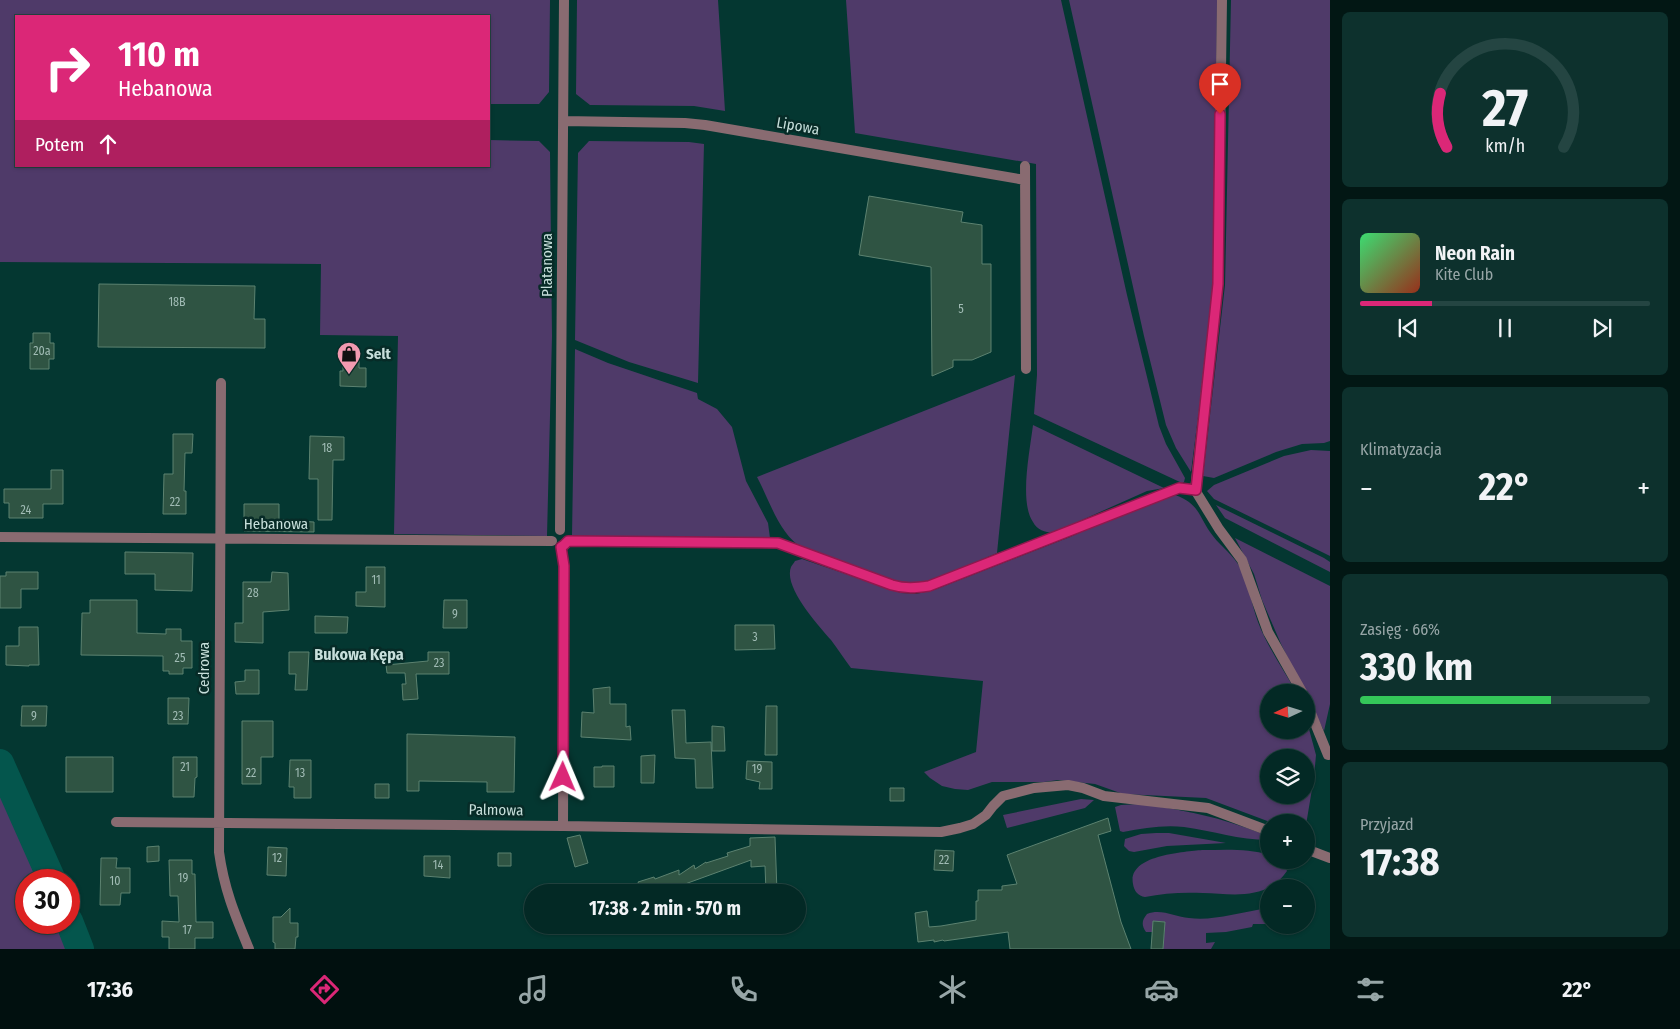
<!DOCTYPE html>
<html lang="pl">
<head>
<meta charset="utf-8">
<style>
  :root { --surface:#032925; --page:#0d312d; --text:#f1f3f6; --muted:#97a6a7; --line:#244542; --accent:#db2777 }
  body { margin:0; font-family:"Fira Sans Condensed",sans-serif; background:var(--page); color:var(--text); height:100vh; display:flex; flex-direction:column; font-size:19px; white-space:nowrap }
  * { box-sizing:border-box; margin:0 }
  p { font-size:16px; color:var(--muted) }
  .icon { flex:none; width:28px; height:28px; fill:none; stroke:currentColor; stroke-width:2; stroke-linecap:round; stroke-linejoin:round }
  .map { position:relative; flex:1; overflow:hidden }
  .drawer { display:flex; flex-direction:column; gap:12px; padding:12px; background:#021714; width:350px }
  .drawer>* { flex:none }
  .top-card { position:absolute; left:15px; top:15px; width:475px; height:152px; border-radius:0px; box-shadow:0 1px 4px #0004,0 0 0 1px var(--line); background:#db2777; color:#fff; overflow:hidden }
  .needle { width:32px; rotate:266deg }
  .buttons { position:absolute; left:1260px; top:684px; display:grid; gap:10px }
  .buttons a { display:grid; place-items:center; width:55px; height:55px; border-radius:50%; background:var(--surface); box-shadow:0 1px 4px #0004,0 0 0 1px var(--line); font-size:25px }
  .speed { position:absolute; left:15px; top:869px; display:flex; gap:10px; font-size:25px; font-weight:700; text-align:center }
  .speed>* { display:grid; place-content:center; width:65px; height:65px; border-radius:50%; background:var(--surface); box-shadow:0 1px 4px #0004,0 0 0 1px var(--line); line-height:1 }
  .speed .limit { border:8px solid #d22; background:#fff; color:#111 }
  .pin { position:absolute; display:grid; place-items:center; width:42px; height:42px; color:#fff; margin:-51px -21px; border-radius:50% 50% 50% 0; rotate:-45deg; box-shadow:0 0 5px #0007 }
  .pin .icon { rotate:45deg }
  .me { position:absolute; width:55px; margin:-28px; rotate:1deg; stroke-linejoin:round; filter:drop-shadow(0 0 4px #0008) }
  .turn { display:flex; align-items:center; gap:18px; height:105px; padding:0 20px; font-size:22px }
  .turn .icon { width:65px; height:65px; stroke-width:2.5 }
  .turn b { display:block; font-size:35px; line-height:42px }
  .then { display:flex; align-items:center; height:48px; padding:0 20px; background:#0003; gap:10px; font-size:19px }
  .big { font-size:38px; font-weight:700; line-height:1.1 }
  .drawer .card { flex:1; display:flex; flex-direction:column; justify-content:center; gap:8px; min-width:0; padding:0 18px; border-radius:8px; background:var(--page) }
  .drawer .dial { align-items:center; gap:0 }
  .dial svg { height:130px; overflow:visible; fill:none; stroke:var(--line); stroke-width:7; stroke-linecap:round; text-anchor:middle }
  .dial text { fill:var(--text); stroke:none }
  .song { display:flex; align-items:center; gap:15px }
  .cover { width:60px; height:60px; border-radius:8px; background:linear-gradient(135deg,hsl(140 70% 55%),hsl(10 70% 35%)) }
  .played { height:5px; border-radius:2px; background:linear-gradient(90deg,var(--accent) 25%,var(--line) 25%) }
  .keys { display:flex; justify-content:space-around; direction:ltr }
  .heat { display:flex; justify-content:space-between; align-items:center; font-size:28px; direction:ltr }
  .charge { height:8px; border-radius:4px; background:linear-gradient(90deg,#34c759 66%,var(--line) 0) }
  .trip { position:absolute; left:524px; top:884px; width:282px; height:50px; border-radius:25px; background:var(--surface); box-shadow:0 1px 4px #0004,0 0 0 1px var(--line); font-weight:700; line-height:50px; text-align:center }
  .tabs { display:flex; height:80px; justify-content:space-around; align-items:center; background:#01100f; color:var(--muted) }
  .tabs .icon { width:35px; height:35px }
  .tabs .selected { color:var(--accent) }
  .tabs b { font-size:22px; color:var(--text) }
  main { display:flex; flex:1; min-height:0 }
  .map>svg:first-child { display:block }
  .green { fill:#4f3a69; fill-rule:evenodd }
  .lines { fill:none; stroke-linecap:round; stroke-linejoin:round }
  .river { stroke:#04564d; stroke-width:28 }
  .building { fill:#2f5443; stroke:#5c8270 }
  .street { stroke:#896b71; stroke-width:10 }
  .route-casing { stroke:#8e194d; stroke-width:12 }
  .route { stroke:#db2777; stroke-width:9 }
  .labels { text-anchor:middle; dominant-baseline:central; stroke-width:5; stroke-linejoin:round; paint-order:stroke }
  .number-label { font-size:12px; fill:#a1bcb5 }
  .street-label { font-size:15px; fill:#c7dfdb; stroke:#072b27 }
  .poi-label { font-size:15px; font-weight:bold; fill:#c7dfdb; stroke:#072b27; text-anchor:start }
  .neighbourhood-label { font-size:16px; font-weight:bold; fill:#c7dfdb; stroke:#072b27 }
</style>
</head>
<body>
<main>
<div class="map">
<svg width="1330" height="949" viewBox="0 0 1330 949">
  <rect width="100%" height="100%" fill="#043731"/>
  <!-- green -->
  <path class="green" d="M0,0H550L549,92L539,104H489V16H16V166H489V140L539,141L550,152L552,336L547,536L394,534L398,336L320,335L321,264L0,262Z
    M577,0H718L725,111L694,106L590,105L576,94Z
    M846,0H1061L1127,295L1159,426L1166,444L1185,478L1184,482L1182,483L1034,414L1037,375L1036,164L855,133Z
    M1069,0H1217L1215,283L1191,472L1176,448L1166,425L1144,336Z
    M1231,0H1330V441L1324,443L1302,444L1276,452L1214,478L1203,476L1225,285Z
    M589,141L689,142L704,144L698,383L629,362L575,340L578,153Z
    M575,349L608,363L697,393L698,399L717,409L732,427L746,481L768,523L770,538L572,536Z
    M1015,375L997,553C977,561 936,583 916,583C907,584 898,582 889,580L804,549C779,535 770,501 757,477Z
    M1033,425L1164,488L1147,491L1053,533C1045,532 1037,530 1033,522C1019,502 1030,450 1033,425Z
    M1311,450L1330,451V556L1214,499L1207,491L1214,485L1284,456Z
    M1175,495C1198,503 1198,514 1210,532C1218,544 1230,552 1238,564C1249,582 1251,603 1258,622C1267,646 1283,669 1296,692H1269V730H1306V718L1316,755L1314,777L1306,825V822H1270L1206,798L1123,794L1095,784L1058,780L1044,782H992L968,790L955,789L942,786L930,778L924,772L976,752L983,681L851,668C844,659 838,649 831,640C819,626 783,587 791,567C792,565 794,563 795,561L802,559L901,593L916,594L934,590L1070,537L1153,500ZM1269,758H1306V795H1269Z
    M1216,505L1324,558L1330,562V572L1225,518Z
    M1235,538L1330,586V704L1324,731L1281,644L1262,600L1254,574Z
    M0,792L37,880H26V922L55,923L66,949H0Z
    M1081,799L1094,800L1085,808L1007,828L1003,815Z
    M1139,804C1186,810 1219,817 1263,834L1269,837V840C1238,840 1214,831 1184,827C1163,825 1144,828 1123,832L1120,831L1115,807L1121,805Z
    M1156,833H1169L1226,843L1167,846L1134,852L1129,851L1124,846L1125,839L1141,834Z
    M1202,850C1224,850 1248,848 1269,855V860L1283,861L1287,871C1267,901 1233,894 1203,893C1184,892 1163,893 1145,897C1138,896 1134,891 1133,884C1127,855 1184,852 1202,850Z
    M1262,909L1269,910V924H1253L1252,927L1226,932L1206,933V943L1215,942L1211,949H1163L1165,922L1153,921V932H1146C1141,925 1142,920 1147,914C1161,908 1175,917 1189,918C1213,921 1238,913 1262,909Z"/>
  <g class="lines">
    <!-- river -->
    <path class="river" d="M0,763L52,880
      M69,921L80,949"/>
  </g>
  <!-- building -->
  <path class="building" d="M869,196L963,212L961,222L982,225V264H991V352L972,360H953V367L932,376L931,267L859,255Z
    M99,284L255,286L254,319H265V348L98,347Z
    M33,333H50V343H54V359H49V369H30V343H33Z
    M343,358H359V368H366V387L340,386V371H343Z
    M173,434H193L192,453H185L184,491H186V514H163L164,474H173Z
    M310,436L344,437V460H333L332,520H318V479H309Z
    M51,470H63V504H43V518H9V503H4V489H51Z
    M244,504H279V520L314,522V532L244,531Z
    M125,552L193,553L192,591L155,590V574H125Z
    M366,567H385V607L356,606V592H366Z
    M6,572H38V589H21V608H0V576H6Z
    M272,572L288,573L289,610L263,612V643L235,642V623H243V582H271Z
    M90,600H137V633L166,634V629H181V641H192V668H183V674H169V671H163V656L81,655L82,613H90Z
    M444,600H467V628H443Z
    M315,616L348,617L347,633H315Z
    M735,625H774L775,649L735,650Z
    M19,627H38L39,665H29V666L6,665V646H19Z
    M289,652H309L307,690H295L296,674H289Z
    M428,652H449V674H416L418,699L403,700L402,684H406L405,673H387L386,665L428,661Z
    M245,670H259V694H236L235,682L245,681Z
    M610,687V704H626V727L630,726L631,740L581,737L582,712L594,713L593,689Z
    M168,698H189L188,724H168Z
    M22,706H47L46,726H21Z
    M766,706H777V755H765Z
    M672,710H685L686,743L711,742L713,788H696L695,759L675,758Z
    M242,721H273V757H261V784H242Z
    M712,726L724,727L725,751H712Z
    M407,734L515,737L514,792H487V782L419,781V791H407Z
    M655,755L654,783H641V756Z
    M66,757H113V792H66Z
    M173,757H197V777L195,778L194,797H173Z
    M290,760H311V798H294V787H289Z
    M747,761L772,762V789H759L760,782L746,779Z
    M602,766H614V787H594V767H602Z
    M375,784H389V798H375Z
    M890,788H904V801H890Z
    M1108,818L1111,831L1098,835L1121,922L1131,949H1010L1008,932L944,941L943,940L934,942V940L918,942L915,913L927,911L929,927L941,926L976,920V901H978V890H1002V886L1017,884L1007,855Z
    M580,835L588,863L575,867L567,838Z
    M775,837L777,892H766L765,866L751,867V860L663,892H624L639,885L638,882L654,877L655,879L679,870V875L694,865L695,869L706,862V863L728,856L727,853L750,846V838Z
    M159,846V861L147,862V847Z
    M268,847L287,848L286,876L267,875Z
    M935,850L954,851L953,871L934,870Z
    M498,853H511V866H498Z
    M424,856H450V878L424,876Z
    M101,858H117L116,868H130V893H121L120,905H100Z
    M169,860H192V874H195L196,922H213V938H195V949H169V937H162V921L179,922L178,896H170Z
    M290,908V923H298V937H296L295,949H275V943L273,942V917H281Z
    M1153,921L1165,922L1163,949H1151Z"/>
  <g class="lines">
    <!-- street -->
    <path class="street" d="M1222,0L1218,284L1195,490L1219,529L1242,560L1268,632L1302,692
      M563,121L685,123L705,125L1025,180
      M1025,166L1026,369
      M221,383L219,852C224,889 235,915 249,949
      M560,530L564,0
      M0,537L552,541
      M568,541L778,543L892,585C905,589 916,588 929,586L1179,488L1195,490
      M561,547L564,566L563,826
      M1306,701L1328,755
      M116,822L563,826L941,832L960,828L973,824L986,815L993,806L1003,796L1034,788L1068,785L1083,788L1104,796L1208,808L1269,831
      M1306,849L1330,858"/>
  </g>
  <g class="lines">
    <defs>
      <path id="route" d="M563,777L564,566L561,547L564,545L568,541L778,543L892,585C905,589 916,588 929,586L1179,488L1196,490L1218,284L1220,114"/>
    </defs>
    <!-- route casing -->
    <use href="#route" class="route-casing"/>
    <!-- route -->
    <use href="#route" class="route"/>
  </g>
  <!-- icons -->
  <defs>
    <symbol id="shop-pin" viewBox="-11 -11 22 30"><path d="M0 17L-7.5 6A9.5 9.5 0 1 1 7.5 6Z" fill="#f29ab0" stroke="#072b27"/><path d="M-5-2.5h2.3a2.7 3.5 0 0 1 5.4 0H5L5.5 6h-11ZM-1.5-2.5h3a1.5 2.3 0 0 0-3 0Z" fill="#111"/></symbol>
  </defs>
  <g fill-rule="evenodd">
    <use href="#shop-pin" x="335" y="340" width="28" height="38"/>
  </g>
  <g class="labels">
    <!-- number labels -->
    <g class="number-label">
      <text x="177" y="302">18B</text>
      <text x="961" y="309">5</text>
      <text x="42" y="351">20a</text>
      <text x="327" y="448">18</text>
      <text x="175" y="502">22</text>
      <text x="26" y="510">24</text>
      <text x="376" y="580">11</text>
      <text x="253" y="593">28</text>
      <text x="455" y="614">9</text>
      <text x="755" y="637">3</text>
      <text x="180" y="658">25</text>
      <text x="439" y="663">23</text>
      <text x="34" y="716">9</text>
      <text x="178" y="716">23</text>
      <text x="185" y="767">21</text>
      <text x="757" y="769">19</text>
      <text x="251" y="773">22</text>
      <text x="300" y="773">13</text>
      <text x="277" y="858">12</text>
      <text x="944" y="860">22</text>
      <text x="438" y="865">14</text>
      <text x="183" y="878">19</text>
      <text x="115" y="881">10</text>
      <text x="187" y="930">17</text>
    </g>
    <!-- street labels -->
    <g class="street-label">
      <text transform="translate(798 126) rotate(10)">Lipowa</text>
      <text transform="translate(547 265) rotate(-90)">Platanowa</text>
      <text x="276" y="524">Hebanowa</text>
      <text transform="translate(204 668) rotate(-90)">Cedrowa</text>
      <text transform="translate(496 810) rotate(1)">Palmowa</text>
    </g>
    <!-- poi labels -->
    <g class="poi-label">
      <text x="366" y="354">Selt</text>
    </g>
    <!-- neighbourhood labels -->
    <g class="neighbourhood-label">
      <text x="359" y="654">Bukowa Kępa</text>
    </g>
  </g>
</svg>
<div class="buttons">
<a><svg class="needle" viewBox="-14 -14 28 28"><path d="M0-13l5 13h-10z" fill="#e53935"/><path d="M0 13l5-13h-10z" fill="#97a6a7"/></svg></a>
<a><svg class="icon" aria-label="layers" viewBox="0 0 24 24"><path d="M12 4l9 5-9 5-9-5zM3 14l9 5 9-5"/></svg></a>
<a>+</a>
<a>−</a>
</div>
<div class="speed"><div class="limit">30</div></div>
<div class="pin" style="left:1220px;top:114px;background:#d93025"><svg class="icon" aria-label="arrive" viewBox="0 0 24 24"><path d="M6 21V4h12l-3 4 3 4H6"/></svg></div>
<svg class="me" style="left:563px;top:777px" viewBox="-20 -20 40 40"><path d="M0-17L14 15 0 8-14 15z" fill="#db2777" stroke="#fff" stroke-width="4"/></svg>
<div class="trip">17:38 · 2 min · 570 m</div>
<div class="top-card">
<div class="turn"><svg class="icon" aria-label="right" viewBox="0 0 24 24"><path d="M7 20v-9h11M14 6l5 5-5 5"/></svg><div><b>110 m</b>Hebanowa</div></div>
<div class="then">Potem<svg class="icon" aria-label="ahead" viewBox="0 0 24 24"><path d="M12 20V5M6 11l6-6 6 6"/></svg></div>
</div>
</div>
<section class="drawer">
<div class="card dial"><svg viewBox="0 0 100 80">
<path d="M14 69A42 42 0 1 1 86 69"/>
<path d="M14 69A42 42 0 0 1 10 36" stroke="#db2777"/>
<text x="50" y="56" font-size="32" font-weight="700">27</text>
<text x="50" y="72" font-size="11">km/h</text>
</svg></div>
<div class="card">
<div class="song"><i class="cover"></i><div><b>Neon Rain</b><p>Kite Club</p></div></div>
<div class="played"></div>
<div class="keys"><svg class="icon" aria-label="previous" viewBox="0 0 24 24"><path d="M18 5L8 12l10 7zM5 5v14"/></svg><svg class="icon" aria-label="pause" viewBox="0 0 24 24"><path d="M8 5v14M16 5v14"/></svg><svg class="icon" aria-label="next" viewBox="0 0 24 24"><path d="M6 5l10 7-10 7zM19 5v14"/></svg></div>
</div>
<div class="card"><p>Klimatyzacja</p>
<div class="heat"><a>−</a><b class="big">22°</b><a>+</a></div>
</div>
<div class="card"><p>Zasięg · 66%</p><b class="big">330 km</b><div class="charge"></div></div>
<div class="card"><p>Przyjazd</p><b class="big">17:38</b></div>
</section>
</main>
<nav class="tabs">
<b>17:36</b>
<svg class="icon selected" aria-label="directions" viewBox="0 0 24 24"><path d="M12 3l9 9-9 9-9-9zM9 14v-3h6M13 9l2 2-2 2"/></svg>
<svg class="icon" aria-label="music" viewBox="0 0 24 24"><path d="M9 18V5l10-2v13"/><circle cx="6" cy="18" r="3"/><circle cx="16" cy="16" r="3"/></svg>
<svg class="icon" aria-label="phone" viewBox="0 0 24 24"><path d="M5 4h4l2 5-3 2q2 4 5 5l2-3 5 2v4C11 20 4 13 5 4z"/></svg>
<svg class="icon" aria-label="climate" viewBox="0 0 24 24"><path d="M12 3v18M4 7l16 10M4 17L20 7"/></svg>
<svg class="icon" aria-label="car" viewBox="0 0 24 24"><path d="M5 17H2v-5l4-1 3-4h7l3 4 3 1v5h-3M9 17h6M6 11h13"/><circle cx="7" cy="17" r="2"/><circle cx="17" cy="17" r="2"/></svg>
<svg class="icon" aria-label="filters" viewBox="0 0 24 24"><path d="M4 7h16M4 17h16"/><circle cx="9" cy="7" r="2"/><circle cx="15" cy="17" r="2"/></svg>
<b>22°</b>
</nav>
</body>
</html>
